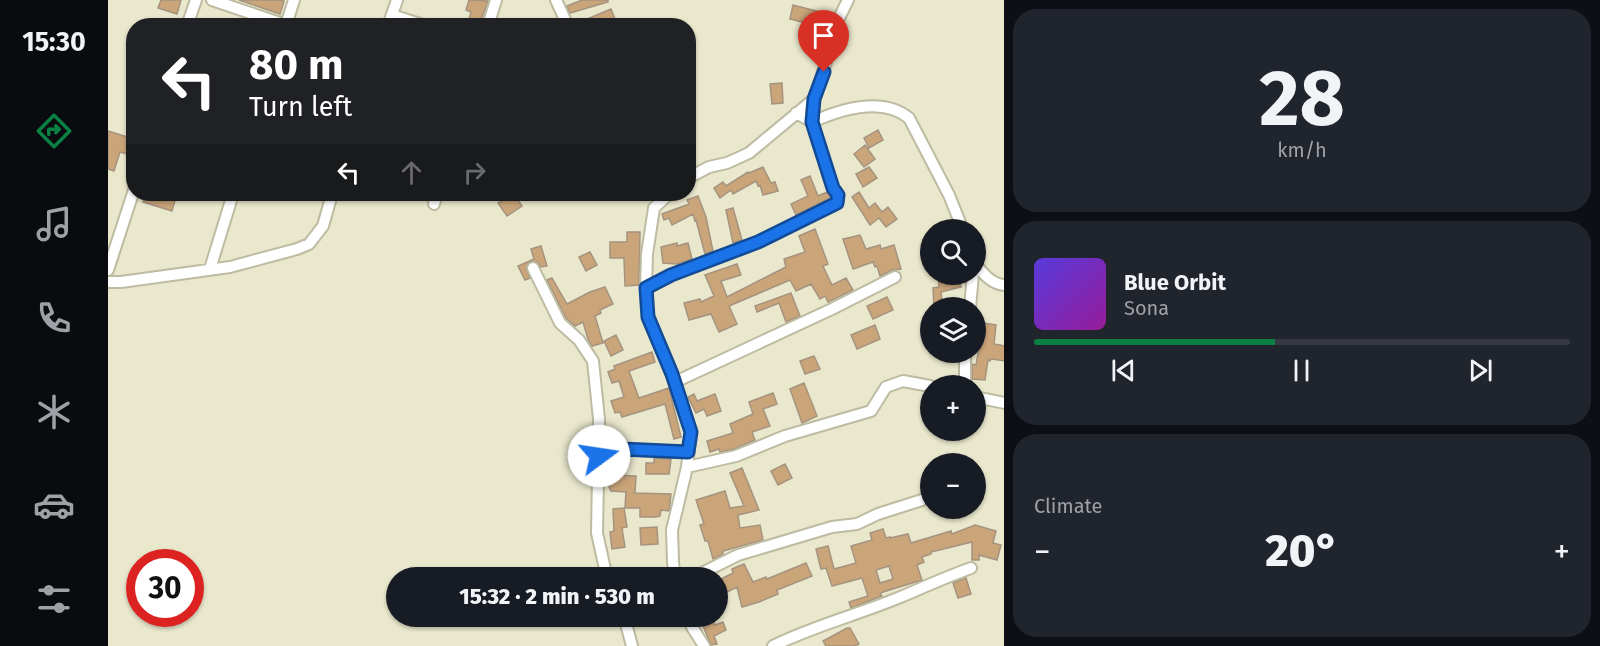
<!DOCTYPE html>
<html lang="en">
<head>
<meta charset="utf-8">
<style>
  :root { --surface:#171b24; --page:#20242c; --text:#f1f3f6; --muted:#9ea1a6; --line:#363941; --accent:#0b8043 }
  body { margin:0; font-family:"Fira Sans",sans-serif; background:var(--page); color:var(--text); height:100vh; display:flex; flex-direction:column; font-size:22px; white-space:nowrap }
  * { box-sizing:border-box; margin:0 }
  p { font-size:20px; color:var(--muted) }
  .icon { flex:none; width:33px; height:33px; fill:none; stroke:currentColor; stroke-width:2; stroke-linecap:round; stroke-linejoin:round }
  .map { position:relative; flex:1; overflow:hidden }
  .sheet { display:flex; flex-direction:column; gap:9px; padding:9px; background:#0d0f14; width:596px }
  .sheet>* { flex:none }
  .hud { position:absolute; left:18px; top:18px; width:570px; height:183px; border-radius:24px; box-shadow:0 2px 4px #0004; background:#202124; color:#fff; overflow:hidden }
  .tools { position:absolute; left:812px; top:219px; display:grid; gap:12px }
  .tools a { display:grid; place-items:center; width:66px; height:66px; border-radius:50%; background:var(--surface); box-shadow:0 2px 4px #0004; font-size:30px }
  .speed { position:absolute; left:18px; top:549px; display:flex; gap:12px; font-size:30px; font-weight:700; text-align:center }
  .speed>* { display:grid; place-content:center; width:78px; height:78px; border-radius:50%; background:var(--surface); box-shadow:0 2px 4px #0004; line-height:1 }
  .speed .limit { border:9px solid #d22; background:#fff; color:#111 }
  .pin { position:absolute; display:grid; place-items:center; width:51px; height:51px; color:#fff; margin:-62px -26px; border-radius:50% 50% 50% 0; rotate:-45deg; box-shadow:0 0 6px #0007 }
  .pin .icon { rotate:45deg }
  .me { position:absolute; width:66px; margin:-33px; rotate:76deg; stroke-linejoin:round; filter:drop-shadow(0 0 4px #0008) }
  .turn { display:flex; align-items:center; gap:21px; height:126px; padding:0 24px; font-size:27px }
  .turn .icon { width:78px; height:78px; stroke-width:2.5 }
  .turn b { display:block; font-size:42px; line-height:51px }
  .lanes { display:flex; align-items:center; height:57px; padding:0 24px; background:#0003; justify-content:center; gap:30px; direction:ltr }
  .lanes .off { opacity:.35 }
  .big { font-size:45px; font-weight:800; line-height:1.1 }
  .sheet .widget { flex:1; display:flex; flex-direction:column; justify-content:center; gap:9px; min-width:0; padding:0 21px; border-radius:24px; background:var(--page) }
  .sheet .dial { align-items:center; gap:0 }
  .dial b { font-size:78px; line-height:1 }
  .song { display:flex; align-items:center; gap:18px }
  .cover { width:72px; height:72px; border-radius:9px; background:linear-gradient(135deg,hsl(250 70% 55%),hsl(300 70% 35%)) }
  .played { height:6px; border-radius:3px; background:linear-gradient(90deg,var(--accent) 45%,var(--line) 45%) }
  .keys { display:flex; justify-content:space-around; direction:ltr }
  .heat { display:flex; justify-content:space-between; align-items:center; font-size:33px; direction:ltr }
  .trip { position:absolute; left:278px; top:567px; width:342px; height:60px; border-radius:30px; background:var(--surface); box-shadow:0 2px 4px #0004; font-weight:800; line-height:60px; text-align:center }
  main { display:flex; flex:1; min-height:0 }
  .dock { display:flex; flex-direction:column; width:108px; justify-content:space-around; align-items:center; background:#090b0e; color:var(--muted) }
  .dock .icon { width:42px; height:42px }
  .dock .active { color:var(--accent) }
  .dock b { font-size:27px; color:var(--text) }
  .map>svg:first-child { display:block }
  .building { fill:#caa57a; stroke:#a5937f; stroke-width:1.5; fill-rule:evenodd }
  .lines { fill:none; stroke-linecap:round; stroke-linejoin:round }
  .minor-casing { stroke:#bdbba1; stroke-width:14 }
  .minor { stroke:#fff; stroke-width:10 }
  .route-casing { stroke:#114b97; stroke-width:15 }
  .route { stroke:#1a73e8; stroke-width:10 }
</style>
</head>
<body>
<main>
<nav class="dock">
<b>15:30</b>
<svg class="icon active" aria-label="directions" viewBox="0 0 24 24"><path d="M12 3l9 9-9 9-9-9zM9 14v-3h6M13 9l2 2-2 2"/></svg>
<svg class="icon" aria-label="music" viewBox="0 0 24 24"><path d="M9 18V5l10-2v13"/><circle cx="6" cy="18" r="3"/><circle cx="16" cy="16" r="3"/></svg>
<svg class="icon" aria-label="phone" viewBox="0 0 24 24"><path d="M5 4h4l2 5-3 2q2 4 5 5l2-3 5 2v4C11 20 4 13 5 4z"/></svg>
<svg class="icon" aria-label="climate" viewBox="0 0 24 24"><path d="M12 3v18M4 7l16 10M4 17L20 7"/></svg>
<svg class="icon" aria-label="car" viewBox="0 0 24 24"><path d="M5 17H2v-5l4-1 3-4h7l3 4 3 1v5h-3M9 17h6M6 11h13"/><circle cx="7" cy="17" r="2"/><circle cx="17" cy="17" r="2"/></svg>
<svg class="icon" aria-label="filters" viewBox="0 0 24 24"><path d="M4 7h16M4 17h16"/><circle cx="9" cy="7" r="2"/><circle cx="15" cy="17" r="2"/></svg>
</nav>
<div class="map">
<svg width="897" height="646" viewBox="0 0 897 646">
  <rect width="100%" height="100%" fill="#e9e7cc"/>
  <!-- building -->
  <path class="building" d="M53,0H73L69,14L50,8Z
    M131,0H172L176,1L172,14Z
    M361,0L380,1L371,26H359L363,12L358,10Z
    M474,0H500V2L462,13L459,6Z
    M685,5L716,13L715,16L718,17L717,23L714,22L713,27L682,19Z
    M503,9L510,26H467V24Z
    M674,83L675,103L664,104L662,84Z
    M770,130L775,140L761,148L756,138Z
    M0,131L26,139V156L12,152L6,171L0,169Z
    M757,145L767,159L756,167L746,154Z
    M655,167L663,183L667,182L670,191L655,195L652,185L650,186L648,181L625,194L623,190L612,198L606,188L615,182L618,186L640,172L641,173Z
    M761,167L769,178L755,187L748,174Z
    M702,176L710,196L719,192L722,198L688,215L683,204L700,196L693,180Z
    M751,192L761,208L767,203L774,212L780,207L789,219L778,227L771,218L762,225L744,197Z
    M38,194H58L68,197L64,211L35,202Z
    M405,194H419L410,200L414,206L399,216L390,203Z
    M590,196L598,217L605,251L597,254L588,220L587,221L585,214L564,225L561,218L556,220L554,214L581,204L579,200Z
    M625,208L634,240L625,243L618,210Z
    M707,229L720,264L715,266L724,285L738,278L745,290L720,302L717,296L712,299L703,284L688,291L682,280L621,306L629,324L611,332L603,314L581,320L576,303L592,299L593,302L606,296L597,275L629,264L633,275L613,281L619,297L678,267L676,259L697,252L691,236Z
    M519,232H532L531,285L517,286L516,258H502V242H519Z
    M752,235L758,249L772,245L773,249L786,245L793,269L784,270L772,276L769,266L767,267L765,262L745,269L735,239Z
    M569,243V246L580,243L584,259L569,264L555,263L553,247Z
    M433,246L439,266L433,267L429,262H421L418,268L422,278L417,280L410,266L426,259L423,249Z
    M482,252L489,265L478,271L471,257Z
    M830,274H850L853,287L833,292L835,308H826L825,288L831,287Z
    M444,278L459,304L482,292L497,287L505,304L492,310L493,313L487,316L495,343L484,346L480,339L475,322L467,326L458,318L439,280Z
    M683,293L692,316L678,322L671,303L649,312L647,306Z
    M779,297L785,310L765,319L759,306Z
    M875,323L888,325L886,344L897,346V361L883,359L882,361L880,360L877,380L864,379V364L868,365Z
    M767,325L772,339L749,349L743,335Z
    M508,335L515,350L503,356L496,341Z
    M544,352L547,362L521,371L531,398L561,388L573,437L566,439L557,404L514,417L512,412L507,413L503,401L516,397L511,381L504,383L500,372L507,369L506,366Z
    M706,356L712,369L697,374L692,361Z
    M696,383L709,416L694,423L682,389Z
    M665,393L669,404L655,409L662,426L644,432L647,440L626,449L612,452L611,449L602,452L599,441L625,433L622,424L645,414L641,402Z
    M586,394L589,401L607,394L613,411L599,416L596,409L588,413L580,397Z
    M546,458L563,459L561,474H538V463H546Z
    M677,464L684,478L670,485L663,471Z
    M634,468L651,510L630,515L632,528L652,525L655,540L615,551V554L605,559L600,541H597L592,525L596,524L588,500L617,491L622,508L636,506L622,473Z
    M503,475L528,476L527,493L563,494L561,511L553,510L552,516L548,517H532V508H517L518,492L503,491L501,487Z
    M516,508L519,527L514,528L517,547L504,549L502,532L506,531L505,509Z
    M867,525L888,531L885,543L893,545L889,560L871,555V560H864V542L823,552V554L814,557L816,562L809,565L814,580L775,592L772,594L774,596L743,608L741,602L760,596L754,578L724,586L718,568L713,569L708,549L720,546L726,569L748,563L743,546L764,540L762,533L775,529L778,538L782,537V538L800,534L803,543L843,531L844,534ZM781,566L785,579L772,583L768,570Z
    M549,527L550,544L533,545L532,528Z
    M698,563L704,576L669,590L670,594L651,602L634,607L629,587L609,597V581L625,573L624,569L636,564L645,582L658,577L659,579Z
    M858,578L863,594L850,598L845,583Z
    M605,621L607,625L615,622L618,630L606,636L609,644L603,645L595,626Z
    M739,628H742L751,644L746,646H718L715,641Z"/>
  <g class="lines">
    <defs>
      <path id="minor" d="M104,0L178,25L186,0
        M448,0L460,26
        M284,15L318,26
        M79,26L88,0
        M280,26L289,0
        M380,26L388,0
        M688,113L704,122C733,109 774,96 801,118L841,195L855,230
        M580,178L601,167L619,163L641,153L706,99
        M561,194L546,208L539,254L538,288L540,317L564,374L583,432L579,467L564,530L565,562L567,578
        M326,204L329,194
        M867,263C874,273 884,285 897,285
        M425,268L452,323L471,340L485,361L491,419L489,533L499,578
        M102,269L125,194
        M0,270L26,190
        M0,282H13L122,267L189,249L201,244L215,226L224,194
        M538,288L563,275L650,242L729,203L730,195L725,188L704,122L706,99L718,63L721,38L740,0
        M862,308L865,274
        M857,352V386
        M567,382L724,309L787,277
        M867,397L897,403
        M491,456L513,449L581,452
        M579,467L628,456L677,436L763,411L778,387L795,381L822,386
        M584,578L630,555L724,527L749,524L770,514L814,500
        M516,616L524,646
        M580,616L584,627L596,646
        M665,646C705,626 749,615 790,598C814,588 838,577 863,568"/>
    </defs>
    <!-- minor casing -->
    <use href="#minor" class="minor-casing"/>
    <!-- minor -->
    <use href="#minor" class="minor"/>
  </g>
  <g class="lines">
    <defs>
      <path id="route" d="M491,456L513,449L580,452L583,432L564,374L540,317L538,288L563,275L650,242L729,203L730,195L725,188L704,122L706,99L716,72"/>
    </defs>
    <!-- route casing -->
    <use href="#route" class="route-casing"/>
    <!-- route -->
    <use href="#route" class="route"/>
  </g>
</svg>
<div class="tools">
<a><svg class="icon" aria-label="search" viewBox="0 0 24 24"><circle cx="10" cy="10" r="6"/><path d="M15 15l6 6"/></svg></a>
<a><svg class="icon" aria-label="layers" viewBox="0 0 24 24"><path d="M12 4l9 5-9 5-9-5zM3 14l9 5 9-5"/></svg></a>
<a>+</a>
<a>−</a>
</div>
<div class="speed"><div class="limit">30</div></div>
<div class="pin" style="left:716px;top:72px;background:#d93025"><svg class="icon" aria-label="arrive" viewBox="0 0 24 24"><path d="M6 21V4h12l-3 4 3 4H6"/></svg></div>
<svg class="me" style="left:491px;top:456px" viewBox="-20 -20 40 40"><circle r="19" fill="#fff"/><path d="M0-13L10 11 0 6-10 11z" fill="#1a73e8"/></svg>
<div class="trip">15:32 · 2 min · 530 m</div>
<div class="hud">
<div class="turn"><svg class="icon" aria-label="left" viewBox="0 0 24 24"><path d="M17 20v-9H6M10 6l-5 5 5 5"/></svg><div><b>80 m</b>Turn left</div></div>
<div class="lanes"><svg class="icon" aria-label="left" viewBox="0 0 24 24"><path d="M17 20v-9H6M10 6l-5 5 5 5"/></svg><svg class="icon off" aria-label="ahead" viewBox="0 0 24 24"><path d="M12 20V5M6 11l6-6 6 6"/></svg><svg class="icon off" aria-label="right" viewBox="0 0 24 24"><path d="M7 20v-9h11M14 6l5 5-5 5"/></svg></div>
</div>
</div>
<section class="sheet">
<div class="widget dial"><b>28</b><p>km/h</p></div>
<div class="widget">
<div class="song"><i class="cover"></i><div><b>Blue Orbit</b><p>Sona</p></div></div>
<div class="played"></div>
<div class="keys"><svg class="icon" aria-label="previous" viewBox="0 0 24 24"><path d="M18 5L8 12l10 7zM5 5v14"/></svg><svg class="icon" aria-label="pause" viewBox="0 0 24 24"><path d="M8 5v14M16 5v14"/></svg><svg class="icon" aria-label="next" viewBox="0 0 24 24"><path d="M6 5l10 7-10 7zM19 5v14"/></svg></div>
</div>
<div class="widget"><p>Climate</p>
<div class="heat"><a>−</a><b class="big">20°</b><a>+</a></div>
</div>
</section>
</main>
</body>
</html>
